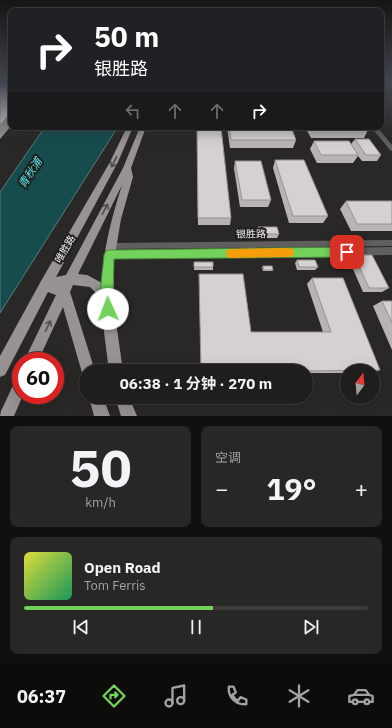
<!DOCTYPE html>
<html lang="zh">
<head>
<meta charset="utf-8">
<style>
  :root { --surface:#201e1c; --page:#282725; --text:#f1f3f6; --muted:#a2a2a3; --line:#3d3c3b; --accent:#73d25c }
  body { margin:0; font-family:"IBM Plex Sans","Noto Sans SC",sans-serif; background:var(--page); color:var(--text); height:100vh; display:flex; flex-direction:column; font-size:15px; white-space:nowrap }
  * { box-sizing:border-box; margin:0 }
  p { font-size:13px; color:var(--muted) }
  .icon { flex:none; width:22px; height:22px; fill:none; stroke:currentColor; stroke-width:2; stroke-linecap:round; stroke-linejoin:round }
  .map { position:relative; height:416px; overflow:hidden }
  .panel { display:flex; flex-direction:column; gap:10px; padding:10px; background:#12100f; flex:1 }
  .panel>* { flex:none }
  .hud { position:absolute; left:8px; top:8px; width:376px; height:122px; border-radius:8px; box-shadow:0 4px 16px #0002,0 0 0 1px var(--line); background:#202124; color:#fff; overflow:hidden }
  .needle { width:26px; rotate:16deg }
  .buttons { position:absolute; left:340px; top:364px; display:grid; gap:8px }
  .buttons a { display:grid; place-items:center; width:40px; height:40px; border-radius:50%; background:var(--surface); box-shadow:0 4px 16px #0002,0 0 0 1px var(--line); font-size:20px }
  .speed { position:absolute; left:12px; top:352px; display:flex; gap:8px; font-size:20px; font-weight:700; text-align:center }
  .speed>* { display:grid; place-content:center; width:52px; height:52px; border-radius:50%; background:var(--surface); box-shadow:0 4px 16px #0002,0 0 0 1px var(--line); line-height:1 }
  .speed .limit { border:6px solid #d22; background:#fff; color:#111 }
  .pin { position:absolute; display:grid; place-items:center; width:34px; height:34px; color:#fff; margin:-17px; border-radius:8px; box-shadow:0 2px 6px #0006 }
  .me { position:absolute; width:44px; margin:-22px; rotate:358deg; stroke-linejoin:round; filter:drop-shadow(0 0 3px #0008) }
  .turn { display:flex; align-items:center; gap:14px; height:84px; padding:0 20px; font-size:18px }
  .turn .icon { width:52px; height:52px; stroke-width:2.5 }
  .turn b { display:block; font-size:28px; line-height:34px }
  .lanes { display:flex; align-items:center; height:38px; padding:0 20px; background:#0003; justify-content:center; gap:20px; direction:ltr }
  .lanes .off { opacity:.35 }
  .big { font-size:30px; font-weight:700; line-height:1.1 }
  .panel .tile { flex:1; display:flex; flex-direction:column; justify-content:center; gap:6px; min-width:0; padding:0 14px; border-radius:8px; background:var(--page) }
  .panel .dial { align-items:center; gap:0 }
  .dial b { font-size:52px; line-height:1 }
  .song { display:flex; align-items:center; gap:12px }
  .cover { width:48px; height:48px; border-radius:6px; background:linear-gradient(135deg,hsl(60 70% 55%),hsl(150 70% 35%)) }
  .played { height:4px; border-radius:2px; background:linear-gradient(90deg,var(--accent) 55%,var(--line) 55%) }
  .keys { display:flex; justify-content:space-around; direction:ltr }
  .heat { display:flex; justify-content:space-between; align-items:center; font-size:22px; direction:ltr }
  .panel .tiles { flex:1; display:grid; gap:10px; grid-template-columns:1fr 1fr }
  .tile:last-child { grid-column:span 2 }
  .trip { position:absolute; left:79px; top:364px; width:234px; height:40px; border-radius:20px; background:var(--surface); box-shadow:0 4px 16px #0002,0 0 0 1px var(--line); font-weight:700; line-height:40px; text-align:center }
  .dock { display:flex; height:64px; justify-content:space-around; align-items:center; background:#0d0c0b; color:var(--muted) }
  .dock .icon { width:28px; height:28px }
  .dock .active { color:var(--accent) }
  .dock b { font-size:18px; color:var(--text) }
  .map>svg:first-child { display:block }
  .water { fill:#164c4e; stroke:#577d7e }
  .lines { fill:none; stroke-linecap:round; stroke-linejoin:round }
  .tertiary { fill:#605e5e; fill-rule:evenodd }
  .primary { fill:#979392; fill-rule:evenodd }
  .wall { fill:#b8b4b4 }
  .shaded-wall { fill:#969292 }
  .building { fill:#d6d1d1; stroke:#969292 }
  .oneway { stroke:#504d4b }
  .route { fill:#73d25c; stroke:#4b883c }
  .slow { fill:#f59e0b }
  .labels { text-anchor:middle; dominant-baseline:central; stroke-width:4; stroke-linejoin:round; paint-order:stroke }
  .street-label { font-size:10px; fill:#f0efed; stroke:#201f1c }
  .water-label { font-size:11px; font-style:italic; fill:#55e7ec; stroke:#201f1c }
</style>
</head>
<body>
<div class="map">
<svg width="392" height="416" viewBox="0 0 392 416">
  <rect width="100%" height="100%" fill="#2a2826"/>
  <!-- water -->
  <path class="water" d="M45,127H116L114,133L0,313V192Z"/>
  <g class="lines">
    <!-- tertiary -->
    <path class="tertiary" d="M371,127H377L392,145V151L390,150Z
      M392,240V246L110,249L107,248L106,246L107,244L110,243Z
      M392,247V255L109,259L106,258L105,255L106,252L109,251Z"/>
    <!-- primary -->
    <path class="primary" d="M127,127H133L118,162L56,277L66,275L123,168L140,127H146L131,168L133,177L121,219L114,261V308L123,371H109L103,324L101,298L90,287L73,285L70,292L95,371H86V377L83,376L63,307L38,361H24L56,295L48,292L5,375L0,377V356L41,281L110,162ZM122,185C112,217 103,249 102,283L87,275L78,274Z
      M21,377V395H23L14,416H0L1,411L16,379Z
      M89,397H103L110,416H94Z
      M115,397H129L137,416H121Z"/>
  </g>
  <!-- wall -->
  <path class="wall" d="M197,127L231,218L230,225H198Z
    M227,127H291L296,140L293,148H230Z
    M305,127H366L368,130L364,138H311Z
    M355,139L381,155L377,161H362L358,156L353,163H317L310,149L314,141L351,144Z
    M275,160L328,216L323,223H289L273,168Z
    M235,161L271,200L268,207H240L234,168Z
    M346,201H392V231H351L340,209Z
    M258,227L279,234L277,238H258L257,231Z
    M354,255L389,288L382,292H363L349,260Z
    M297,260L318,267L315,270H297L295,263Z
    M194,262L213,267V270H194Z
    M263,266L273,270L272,271H263L262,267Z
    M312,278L380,370L373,372V371H347V373H306V371H200L251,332H323L307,284Z
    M382,301H392V350L373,306Z"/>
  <!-- shaded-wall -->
  <path class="shaded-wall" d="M11,113V126L0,139V125Z"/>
  <!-- building -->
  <path class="building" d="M3,83H11V113L0,125V86Z
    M197,127H221L231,218H198Z
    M229,127H291L296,140H231Z
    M312,127H366L368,130H314Z
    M355,139H369L381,155H366Z
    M314,141H349L358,155H321Z
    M275,160H304L328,216H293Z
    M235,161H261L271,200H242Z
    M346,201H392V224H357Z
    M258,227H277L279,234H259Z
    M354,255H372L389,288H369Z
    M297,260H315L318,267H299Z
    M194,262H213V267H194Z
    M263,266H272L273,270H264Z
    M199,274H243L251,332H331L312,278H343L380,370L306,371H201Z
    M382,301H392V323Z"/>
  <!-- one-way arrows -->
  <defs><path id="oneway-shaft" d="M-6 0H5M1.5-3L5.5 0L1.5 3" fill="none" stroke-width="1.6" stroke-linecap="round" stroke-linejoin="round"/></defs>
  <g class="oneway">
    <use href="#oneway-shaft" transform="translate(114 162) rotate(117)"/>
    <use href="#oneway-shaft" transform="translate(105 209) rotate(-63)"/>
    <use href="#oneway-shaft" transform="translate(48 326) rotate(-65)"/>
  </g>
  <!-- sky -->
  <linearGradient id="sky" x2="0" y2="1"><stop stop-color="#171615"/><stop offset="0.59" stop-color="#444852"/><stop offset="1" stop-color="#444852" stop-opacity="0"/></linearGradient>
  <rect width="392" height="141" fill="url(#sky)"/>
  <!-- route -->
  <path class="route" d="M347,247L351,249L352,252L351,255L347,257L114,259L113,296L114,309L112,313L108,315L104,313C97,296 103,272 104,255L106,251L109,250Z"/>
  <!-- slow -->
  <path class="slow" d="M289,248L293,249L294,253L293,256L289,257L231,258L227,257L226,253L227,250L231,249Z"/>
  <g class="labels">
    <!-- street labels -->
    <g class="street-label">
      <text transform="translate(251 234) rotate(-1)">银胜路</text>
      <text transform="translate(65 249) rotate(-60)">唯胜路</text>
    </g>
    <!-- water labels -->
    <g class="water-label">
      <text transform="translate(30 173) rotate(-57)">青秋浦</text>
    </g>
  </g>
</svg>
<div class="buttons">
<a><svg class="needle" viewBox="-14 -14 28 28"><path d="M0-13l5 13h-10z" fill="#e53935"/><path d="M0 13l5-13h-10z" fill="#a2a2a3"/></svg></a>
</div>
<div class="speed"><div class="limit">60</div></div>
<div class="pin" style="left:347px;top:252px;background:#d93025"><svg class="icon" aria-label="arrive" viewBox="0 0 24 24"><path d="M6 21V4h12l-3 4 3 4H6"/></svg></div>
<svg class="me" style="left:108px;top:309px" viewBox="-20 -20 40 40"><circle r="19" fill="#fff"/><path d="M0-13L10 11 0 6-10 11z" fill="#73d25c"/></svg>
<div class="trip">06:38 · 1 分钟 · 270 m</div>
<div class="hud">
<div class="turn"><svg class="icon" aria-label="right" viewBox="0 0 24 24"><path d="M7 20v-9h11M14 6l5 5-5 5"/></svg><div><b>50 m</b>银胜路</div></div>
<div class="lanes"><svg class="icon off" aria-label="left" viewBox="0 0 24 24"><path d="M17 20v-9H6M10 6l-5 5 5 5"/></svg><svg class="icon off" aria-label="ahead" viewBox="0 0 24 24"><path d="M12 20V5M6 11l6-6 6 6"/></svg><svg class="icon off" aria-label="ahead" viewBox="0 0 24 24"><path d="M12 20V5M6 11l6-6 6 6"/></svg><svg class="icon" aria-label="right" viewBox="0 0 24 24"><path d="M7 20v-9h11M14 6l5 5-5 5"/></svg></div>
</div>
</div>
<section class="panel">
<div class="tiles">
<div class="tile dial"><b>50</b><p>km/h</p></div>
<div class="tile"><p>空调</p>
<div class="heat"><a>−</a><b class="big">19°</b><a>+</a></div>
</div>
<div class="tile">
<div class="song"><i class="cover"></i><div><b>Open Road</b><p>Tom Ferris</p></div></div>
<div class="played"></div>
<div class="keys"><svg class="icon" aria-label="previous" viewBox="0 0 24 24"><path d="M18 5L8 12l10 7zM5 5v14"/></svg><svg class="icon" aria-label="pause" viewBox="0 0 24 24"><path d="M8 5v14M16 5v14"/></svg><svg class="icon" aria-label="next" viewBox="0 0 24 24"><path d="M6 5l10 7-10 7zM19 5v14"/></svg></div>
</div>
</div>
</section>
<nav class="dock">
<b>06:37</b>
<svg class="icon active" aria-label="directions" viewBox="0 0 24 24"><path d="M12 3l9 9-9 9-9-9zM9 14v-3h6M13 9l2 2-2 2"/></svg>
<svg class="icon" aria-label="music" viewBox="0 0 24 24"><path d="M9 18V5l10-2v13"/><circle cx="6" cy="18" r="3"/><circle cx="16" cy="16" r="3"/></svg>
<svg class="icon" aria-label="phone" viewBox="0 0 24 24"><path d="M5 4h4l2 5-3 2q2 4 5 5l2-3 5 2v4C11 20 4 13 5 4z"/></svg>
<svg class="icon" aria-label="climate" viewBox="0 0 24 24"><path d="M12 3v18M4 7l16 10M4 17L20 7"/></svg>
<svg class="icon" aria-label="car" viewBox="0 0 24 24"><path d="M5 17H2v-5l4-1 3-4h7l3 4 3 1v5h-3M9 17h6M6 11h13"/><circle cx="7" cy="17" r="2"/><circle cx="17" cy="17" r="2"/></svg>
</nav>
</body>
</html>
